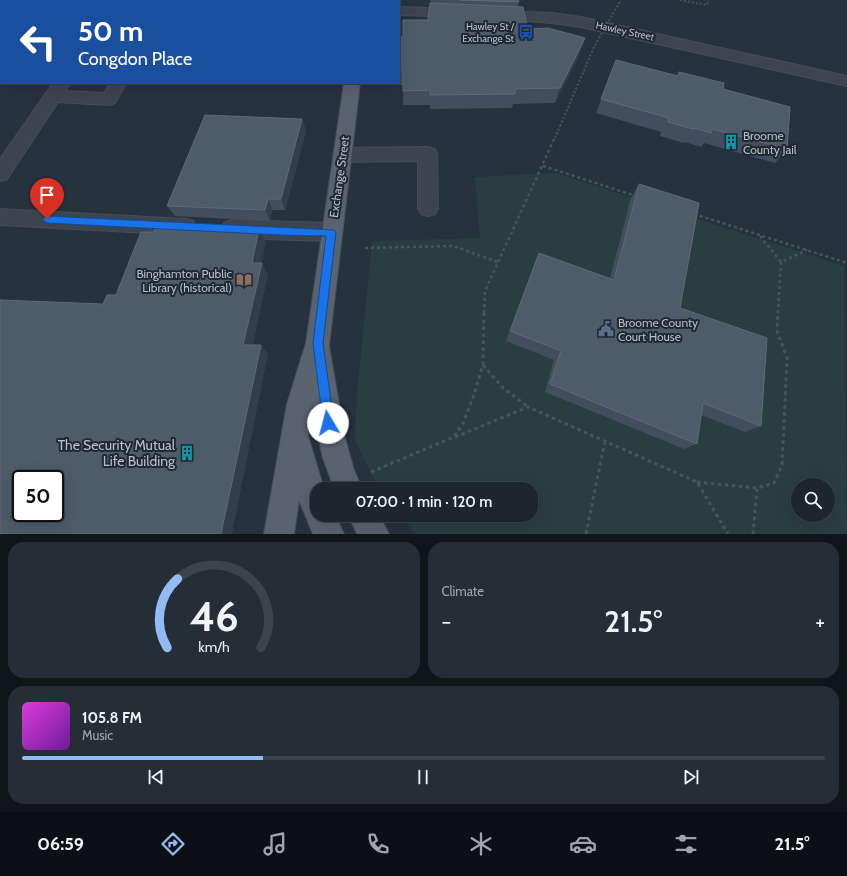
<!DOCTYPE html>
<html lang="en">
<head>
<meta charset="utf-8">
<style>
  :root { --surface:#1d262f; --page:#252e37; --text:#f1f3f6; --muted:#a0a5aa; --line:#3b434b; --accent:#93bbf3 }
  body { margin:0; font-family:Cabin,sans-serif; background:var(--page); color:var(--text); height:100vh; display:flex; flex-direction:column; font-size:15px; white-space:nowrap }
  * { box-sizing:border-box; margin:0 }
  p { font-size:13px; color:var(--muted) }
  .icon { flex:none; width:22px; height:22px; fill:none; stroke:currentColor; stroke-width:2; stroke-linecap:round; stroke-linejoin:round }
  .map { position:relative; height:534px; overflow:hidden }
  .sheet { display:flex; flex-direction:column; gap:8px; padding:8px; background:#10151a; flex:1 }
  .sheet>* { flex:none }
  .top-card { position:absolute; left:0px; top:0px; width:400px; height:84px; box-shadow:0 4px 16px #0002,0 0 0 1px var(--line); background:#1a4fa0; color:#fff; overflow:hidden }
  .controls { position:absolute; left:791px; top:478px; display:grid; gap:8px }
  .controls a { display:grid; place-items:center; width:44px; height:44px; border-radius:50%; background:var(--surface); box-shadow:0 4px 16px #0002,0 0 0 1px var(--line); font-size:20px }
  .speed { position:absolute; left:12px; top:470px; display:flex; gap:8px; font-size:20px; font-weight:700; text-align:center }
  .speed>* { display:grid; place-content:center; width:52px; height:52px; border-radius:50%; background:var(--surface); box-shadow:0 4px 16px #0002,0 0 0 1px var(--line); line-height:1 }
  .speed .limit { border:2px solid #111; border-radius:6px; background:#fff; color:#111 }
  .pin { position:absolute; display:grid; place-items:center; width:34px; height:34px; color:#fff; margin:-41px -17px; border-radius:50% 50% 50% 0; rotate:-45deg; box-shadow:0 0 4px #0007 }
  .pin .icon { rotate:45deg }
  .me { position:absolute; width:44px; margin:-22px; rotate:352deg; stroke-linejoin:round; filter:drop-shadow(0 0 3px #0008) }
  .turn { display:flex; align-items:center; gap:14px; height:84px; padding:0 12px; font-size:18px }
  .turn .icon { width:52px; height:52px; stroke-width:2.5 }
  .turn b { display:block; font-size:28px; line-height:34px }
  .big { font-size:30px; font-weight:600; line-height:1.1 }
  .sheet .tile { flex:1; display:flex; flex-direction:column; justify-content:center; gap:6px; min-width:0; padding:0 14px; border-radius:16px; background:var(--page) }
  .sheet .dial { align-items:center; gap:0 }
  .dial svg { height:104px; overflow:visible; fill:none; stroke:var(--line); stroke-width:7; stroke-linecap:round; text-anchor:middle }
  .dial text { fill:var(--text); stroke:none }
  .song { display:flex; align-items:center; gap:12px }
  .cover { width:48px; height:48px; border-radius:6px; background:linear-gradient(135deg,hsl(300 70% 55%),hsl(280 70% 35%)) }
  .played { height:4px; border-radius:2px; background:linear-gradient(90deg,var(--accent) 30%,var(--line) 30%) }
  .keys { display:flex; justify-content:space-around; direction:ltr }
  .heat { display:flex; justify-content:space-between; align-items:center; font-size:22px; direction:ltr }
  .sheet .tiles { flex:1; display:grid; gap:8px; grid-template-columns:1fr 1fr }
  .tile:last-child { grid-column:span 2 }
  .trip { position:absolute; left:310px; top:482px; width:228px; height:40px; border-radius:16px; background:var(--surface); box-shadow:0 4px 16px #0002,0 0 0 1px var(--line); font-weight:600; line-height:40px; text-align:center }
  .tab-bar { display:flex; height:64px; justify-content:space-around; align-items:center; background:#0c0f13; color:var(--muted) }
  .tab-bar .icon { width:28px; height:28px }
  .tab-bar .on { color:var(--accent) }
  .tab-bar b { font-size:18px; color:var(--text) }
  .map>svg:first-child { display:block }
  .green { fill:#293e40; fill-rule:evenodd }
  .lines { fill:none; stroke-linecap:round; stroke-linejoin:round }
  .minor-casing { stroke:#444d58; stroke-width:2 }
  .major-casing { stroke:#444d58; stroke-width:2 }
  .path-far2 { stroke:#425758; stroke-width:2; stroke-dasharray:2 2; stroke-linecap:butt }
  .path-far1 { stroke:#425758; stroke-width:2.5; stroke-dasharray:3 3; stroke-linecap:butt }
  .path { stroke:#425758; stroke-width:3; stroke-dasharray:3.5 3.5; stroke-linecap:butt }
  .minor { fill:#3b444f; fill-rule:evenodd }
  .major { fill:#59636f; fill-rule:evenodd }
  .path-bridge { stroke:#425758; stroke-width:2; stroke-dasharray:2 2; stroke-linecap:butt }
  .wall { fill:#424e5d }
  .shaded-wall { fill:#323e4c }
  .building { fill:#4e5b69; stroke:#5f6a78; fill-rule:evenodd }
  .route { fill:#1a73e8; stroke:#114b97 }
  .labels { text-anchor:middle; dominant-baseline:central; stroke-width:4; stroke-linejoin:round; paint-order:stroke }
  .far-poi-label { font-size:10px; fill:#b7bfca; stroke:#1f2934; text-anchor:end }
  .far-street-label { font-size:10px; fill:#b7bfca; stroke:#1f2934 }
  .poi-label { font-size:12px; fill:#b7bfca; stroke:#1f2934; text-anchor:start }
  .street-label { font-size:12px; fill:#b7bfca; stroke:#1f2934 }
  .near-poi-label { font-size:14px; fill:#b7bfca; stroke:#1f2934; text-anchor:end }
</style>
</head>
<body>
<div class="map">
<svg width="847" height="534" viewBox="0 0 847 534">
  <rect width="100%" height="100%" fill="#27323f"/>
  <!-- green -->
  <path class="green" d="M556,173L844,266L847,534H416L399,515H531V489H381L373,477L355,440L357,393L372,241L480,238L475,177ZM798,485H828V515H798Z"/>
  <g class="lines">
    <defs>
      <path id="minor" d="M98,0H139V1H98Z
        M399,7L459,9L464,10L466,13L464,16L459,17L399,15Z
        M495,11L552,13L581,17L847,76V86L581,27L552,23L490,18L488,15L490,12Z
        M53,83H70L65,91L104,93L110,83H126L115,103L109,105L58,102L7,179L0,181V159Z
        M428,147L435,149L437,154L438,208L435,214L428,216L421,214L418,208V161L342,162L335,160L333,155L335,150L342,148Z
        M0,209L186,219L193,221L196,227L193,233L186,235L0,225Z
        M231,220L331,223L338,226L342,232L338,238L331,241L231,238L224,235L221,229L224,223Z"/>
      <path id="major" d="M356,0H370V1H356Z
        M344,83H360L329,346L345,438L354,470L362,489H334L322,455L313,406L308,436L324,489H317V515H335L344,534H313L299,500L294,534H264L287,404L306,343Z
        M348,515H379L389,534H357Z"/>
    </defs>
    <!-- minor casing -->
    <use href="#minor" class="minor-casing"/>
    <!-- major casing -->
    <use href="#major" class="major-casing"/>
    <!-- path-far2 -->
    <path class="path-far2" d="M680,0L707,5L708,0
      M555,138L560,126"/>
    <!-- path-far1 -->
    <path class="path-far1" d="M543,166L636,196
      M694,214L847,263
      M760,236L781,262
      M365,248L453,246L498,262
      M484,313L485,291L555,137
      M778,313L781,262L807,250"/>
    <!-- path -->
    <path class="path" d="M483,365L502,387L528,407
      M455,437L528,407L697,482L728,534
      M371,472L454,437L463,423L474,395L483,364L484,312
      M697,482L757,488L774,483L782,465L787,358L777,331L778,312
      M586,534L605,441
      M753,534L757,488"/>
    <!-- minor -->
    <use href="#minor" class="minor"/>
    <!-- major -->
    <use href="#major" class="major"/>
    <!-- path-bridge -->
    <path class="path-bridge" d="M560,126L594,47L621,0"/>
  </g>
  <!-- wall -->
  <path class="wall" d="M431,0H518L519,2L518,7L528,29L580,53L555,103L513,104L512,108L430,109V105H403V85H397V83H399V37H403L428,20Z
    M0,53H1V65H0Z
    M616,60L677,76L679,72L723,89L787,149L775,163L704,143L701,147L685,142L684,143L660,136L661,132L596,113Z
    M302,119L306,131L285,210H272L270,221L175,216L167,206Z
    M639,184L680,308L761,426L745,432L701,415L697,444L684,449L545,392L554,360L506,341L539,253L610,278L631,198Z"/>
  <!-- shaded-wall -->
  <path class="shaded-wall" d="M585,38L580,53L555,103L560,88Z
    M302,119L306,131L285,210L281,199Z
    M268,199L272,210L270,221L265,210Z
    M259,229L266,242L259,275L252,263Z
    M262,263L268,275L251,354L243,345Z
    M261,345L268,354L232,534H221Z"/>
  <!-- building -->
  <path class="building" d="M280,0H330L329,1H279Z
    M460,0H518L519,2Z
    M430,3L523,7L528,29L548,28L585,38L560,88L515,89V94L430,95V90L403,91V70H399V37H403V20H428Z
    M1,40V53H0V41Z
    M616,60L678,76L679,72L724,83L723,89L790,107L787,149L712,129L711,133L694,128L693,129L668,122L669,118L601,99Z
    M205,115L302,119L281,199H268L265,210L167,206Z
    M639,184L699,203L680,308L767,338L761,426L703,403L697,444L550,384L561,351L510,331L539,253L614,280Z
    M157,224L259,229L252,263H262L243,345H261L221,534H0V300L103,304L107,295H116L141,232H154ZM21,479H55V513H21Z"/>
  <!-- route -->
  <path class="route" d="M47,216L334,230L336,232L323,343L334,423L332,427L328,428L324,427L323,423L313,343L326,236L280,235L47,223L42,219Z"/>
  <!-- icons -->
  <defs>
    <symbol id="bus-bare" viewBox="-9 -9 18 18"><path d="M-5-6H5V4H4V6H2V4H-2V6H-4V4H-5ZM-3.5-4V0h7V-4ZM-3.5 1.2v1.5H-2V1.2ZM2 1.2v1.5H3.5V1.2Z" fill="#1a4fb4" stroke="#1f2934" stroke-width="2.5" paint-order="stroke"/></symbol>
    <symbol id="building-bare" viewBox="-9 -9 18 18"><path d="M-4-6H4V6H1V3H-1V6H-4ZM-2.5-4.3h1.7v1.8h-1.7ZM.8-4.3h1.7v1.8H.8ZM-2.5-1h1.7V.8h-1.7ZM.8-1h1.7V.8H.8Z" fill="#0f9aa8" stroke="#1f2934" stroke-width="2.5" paint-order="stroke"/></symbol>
    <symbol id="library-bare" viewBox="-9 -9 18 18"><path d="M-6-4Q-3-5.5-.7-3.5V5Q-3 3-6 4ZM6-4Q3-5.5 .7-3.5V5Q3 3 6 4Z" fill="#8d6e63" stroke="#1f2934" stroke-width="2.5" paint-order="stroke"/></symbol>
    <symbol id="civic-bare" viewBox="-9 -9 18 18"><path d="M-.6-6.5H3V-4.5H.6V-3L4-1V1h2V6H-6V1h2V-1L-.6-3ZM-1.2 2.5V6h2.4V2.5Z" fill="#5c6f8a" stroke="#1f2934" stroke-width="2.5" paint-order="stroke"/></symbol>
  </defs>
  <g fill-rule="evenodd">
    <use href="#bus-bare" x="515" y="21" width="22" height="22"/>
    <use href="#building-bare" x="720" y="131" width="22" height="22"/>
    <use href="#library-bare" x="233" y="269" width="22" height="22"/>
    <use href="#civic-bare" x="595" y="318" width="22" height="22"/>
    <use href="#building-bare" x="176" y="442" width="22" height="22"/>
  </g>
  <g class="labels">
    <!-- far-poi labels -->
    <g class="far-poi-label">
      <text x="514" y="26">Hawley St /<tspan x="514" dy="12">Exchange St</tspan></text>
    </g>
    <!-- far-street labels -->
    <g class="far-street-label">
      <text transform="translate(625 31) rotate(12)">Hawley Street</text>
    </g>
    <!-- poi labels -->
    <g class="poi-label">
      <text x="743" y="135">Broome<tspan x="743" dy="14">County Jail</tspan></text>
      <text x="232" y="273" text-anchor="end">Binghamton Public<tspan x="232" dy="14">Library (historical)</tspan></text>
      <text x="618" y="322">Broome County<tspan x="618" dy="14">Court House</tspan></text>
    </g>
    <!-- street labels -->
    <g class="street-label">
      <text transform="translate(339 177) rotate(-82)">Exchange Street</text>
    </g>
    <!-- near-poi labels -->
    <g class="near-poi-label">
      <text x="175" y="445">The Security Mutual<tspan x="175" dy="16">Life Building</tspan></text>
    </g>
  </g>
</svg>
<div class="controls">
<a><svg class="icon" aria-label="search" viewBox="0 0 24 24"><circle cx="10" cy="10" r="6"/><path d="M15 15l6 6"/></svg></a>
</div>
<div class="speed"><div class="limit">50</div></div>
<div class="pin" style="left:47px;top:219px;background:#d93025"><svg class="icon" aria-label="arrive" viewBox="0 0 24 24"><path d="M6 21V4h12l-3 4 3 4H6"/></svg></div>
<svg class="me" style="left:328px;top:423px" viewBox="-20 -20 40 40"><circle r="19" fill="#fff"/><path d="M0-13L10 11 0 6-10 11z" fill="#1a73e8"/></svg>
<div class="trip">07:00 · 1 min · 120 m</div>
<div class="top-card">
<div class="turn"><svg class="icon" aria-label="left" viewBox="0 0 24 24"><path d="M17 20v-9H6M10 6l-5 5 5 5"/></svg><div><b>50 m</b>Congdon Place</div></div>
</div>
</div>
<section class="sheet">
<div class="tiles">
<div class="tile dial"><svg viewBox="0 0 100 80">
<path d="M14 69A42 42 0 1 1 86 69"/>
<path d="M14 69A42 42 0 0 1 22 16" stroke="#93bbf3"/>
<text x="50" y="56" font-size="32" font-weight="700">46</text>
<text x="50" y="72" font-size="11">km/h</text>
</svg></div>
<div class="tile"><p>Climate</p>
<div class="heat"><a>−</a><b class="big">21.5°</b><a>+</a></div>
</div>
<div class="tile">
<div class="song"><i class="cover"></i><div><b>105.8 FM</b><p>Music</p></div></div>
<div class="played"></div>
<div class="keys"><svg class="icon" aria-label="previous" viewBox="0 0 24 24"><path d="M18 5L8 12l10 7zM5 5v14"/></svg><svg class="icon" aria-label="pause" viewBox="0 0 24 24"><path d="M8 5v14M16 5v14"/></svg><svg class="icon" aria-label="next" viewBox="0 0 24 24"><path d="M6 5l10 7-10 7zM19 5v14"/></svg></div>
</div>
</div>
</section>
<nav class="tab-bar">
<b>06:59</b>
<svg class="icon on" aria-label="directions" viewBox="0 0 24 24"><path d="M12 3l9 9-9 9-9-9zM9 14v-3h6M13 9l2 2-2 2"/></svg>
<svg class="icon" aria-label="music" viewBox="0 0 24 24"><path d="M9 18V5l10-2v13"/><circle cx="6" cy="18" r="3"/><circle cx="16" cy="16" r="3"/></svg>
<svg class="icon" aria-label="phone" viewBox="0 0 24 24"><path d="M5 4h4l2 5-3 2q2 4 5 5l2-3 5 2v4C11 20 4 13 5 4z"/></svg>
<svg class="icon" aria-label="climate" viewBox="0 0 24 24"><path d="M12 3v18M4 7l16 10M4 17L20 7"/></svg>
<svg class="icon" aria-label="car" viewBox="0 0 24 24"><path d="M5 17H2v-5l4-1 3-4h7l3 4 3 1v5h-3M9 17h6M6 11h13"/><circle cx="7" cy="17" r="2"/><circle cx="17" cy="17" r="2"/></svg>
<svg class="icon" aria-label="filters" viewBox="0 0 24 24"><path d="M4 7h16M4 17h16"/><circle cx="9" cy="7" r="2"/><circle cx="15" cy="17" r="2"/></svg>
<b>21.5°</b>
</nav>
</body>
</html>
